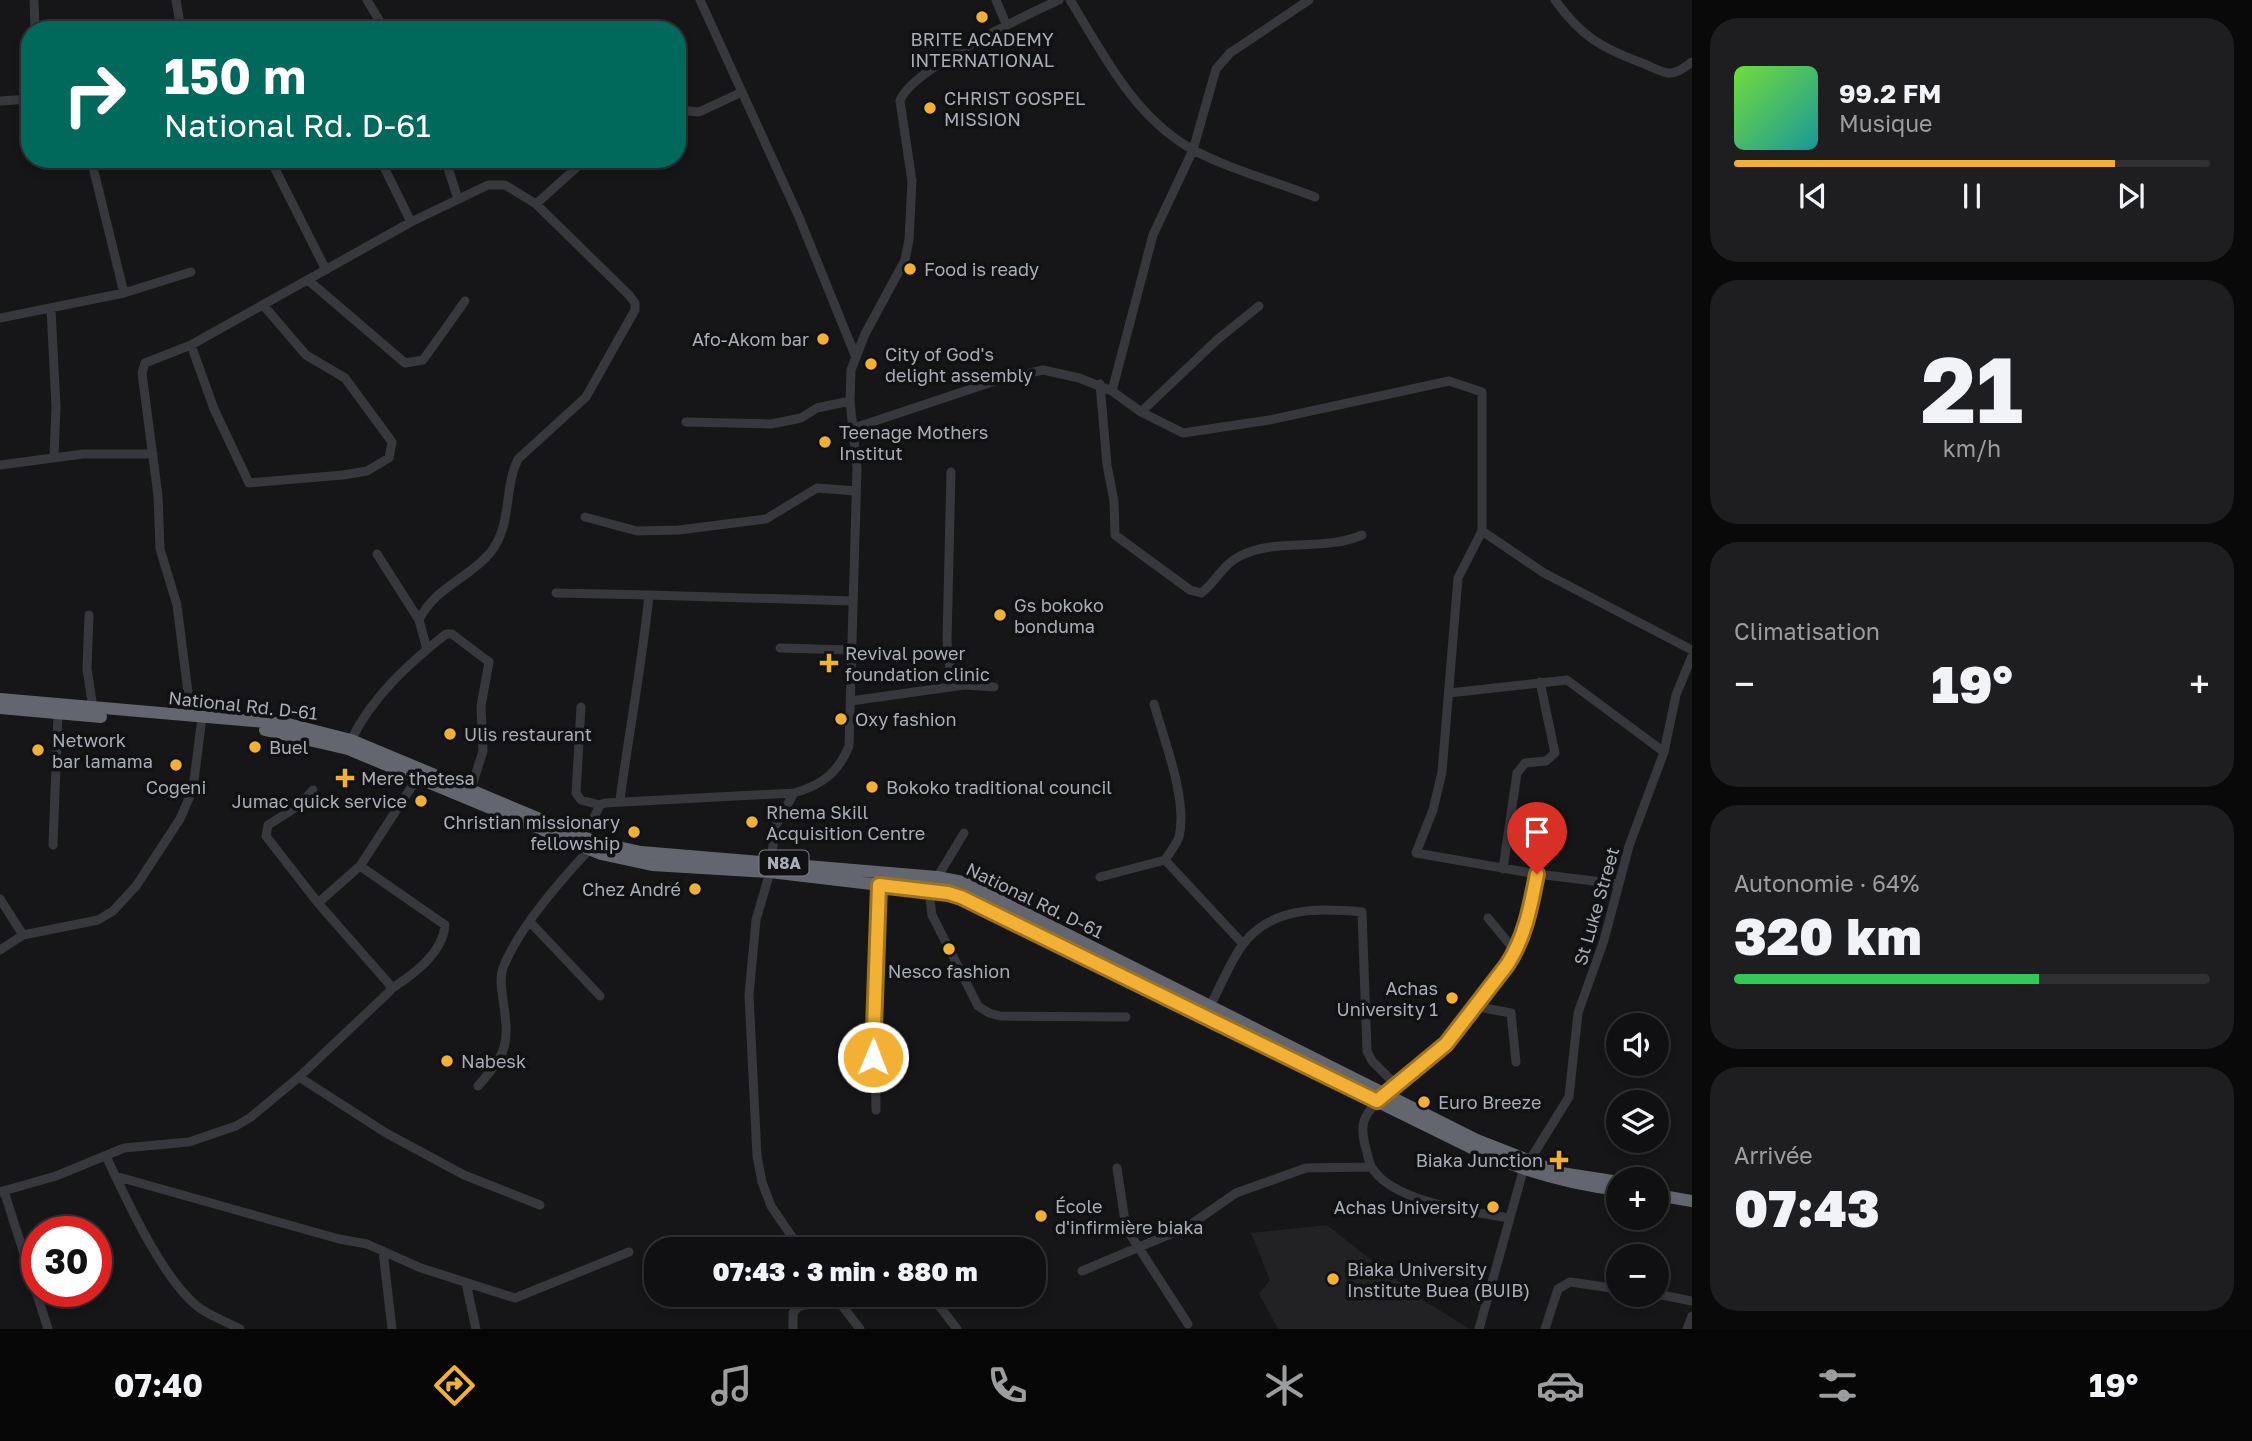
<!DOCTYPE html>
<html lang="fr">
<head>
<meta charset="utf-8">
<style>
  :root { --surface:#101012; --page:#1e1e20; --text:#f1f3f6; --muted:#9c9d9f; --line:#303032; --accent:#f2b134 }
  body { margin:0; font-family:"Golos Text",sans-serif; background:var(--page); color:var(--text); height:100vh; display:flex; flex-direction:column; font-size:26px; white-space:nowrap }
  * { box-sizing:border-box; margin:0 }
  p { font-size:23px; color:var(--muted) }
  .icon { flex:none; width:38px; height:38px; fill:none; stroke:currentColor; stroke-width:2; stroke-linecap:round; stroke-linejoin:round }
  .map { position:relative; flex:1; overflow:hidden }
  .side { display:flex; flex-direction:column; gap:18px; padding:18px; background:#09090a; width:560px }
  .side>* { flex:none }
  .guide { position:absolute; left:21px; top:21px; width:665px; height:147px; border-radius:28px; box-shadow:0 4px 10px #0003,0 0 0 2px var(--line); background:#00695c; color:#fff; overflow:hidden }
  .tools { position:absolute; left:1606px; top:1013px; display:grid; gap:14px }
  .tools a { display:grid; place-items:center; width:63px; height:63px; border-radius:50%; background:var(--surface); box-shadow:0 4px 10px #0003,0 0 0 2px var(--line); font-size:35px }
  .speed { position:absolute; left:21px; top:1216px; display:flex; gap:14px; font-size:35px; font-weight:700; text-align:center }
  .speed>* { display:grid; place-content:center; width:91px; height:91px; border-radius:50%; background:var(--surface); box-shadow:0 4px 10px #0003,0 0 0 2px var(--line); line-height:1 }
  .speed .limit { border:10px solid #d22; background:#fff; color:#111 }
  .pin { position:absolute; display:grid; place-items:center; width:60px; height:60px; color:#fff; margin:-72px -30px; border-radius:50% 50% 50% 0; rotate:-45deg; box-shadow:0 0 7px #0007 }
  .pin .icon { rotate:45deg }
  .me { position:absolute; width:77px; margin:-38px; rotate:1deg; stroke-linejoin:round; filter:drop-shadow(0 0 5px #0008) }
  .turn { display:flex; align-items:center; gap:24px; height:147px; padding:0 28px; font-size:32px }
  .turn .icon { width:91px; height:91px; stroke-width:2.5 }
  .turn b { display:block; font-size:49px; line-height:60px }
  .big { font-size:52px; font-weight:800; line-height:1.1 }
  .side .widget { flex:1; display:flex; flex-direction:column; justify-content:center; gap:10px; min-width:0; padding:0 24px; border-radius:28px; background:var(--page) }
  .side .dial { align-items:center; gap:0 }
  .dial b { font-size:91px; line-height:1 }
  .song { display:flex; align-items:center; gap:21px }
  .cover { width:84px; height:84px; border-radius:10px; background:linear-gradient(135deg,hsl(100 70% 55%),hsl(180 70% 35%)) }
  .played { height:7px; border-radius:4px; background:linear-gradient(90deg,var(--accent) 80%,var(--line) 80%) }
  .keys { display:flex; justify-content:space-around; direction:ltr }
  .heat { display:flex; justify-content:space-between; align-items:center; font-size:38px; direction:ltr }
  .charge { height:10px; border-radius:5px; background:linear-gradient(90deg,#34c759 64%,var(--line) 0) }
  .trip { position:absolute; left:644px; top:1237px; width:402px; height:70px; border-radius:28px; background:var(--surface); box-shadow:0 4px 10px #0003,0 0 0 2px var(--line); font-weight:800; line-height:70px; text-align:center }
  .tab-bar { display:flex; height:112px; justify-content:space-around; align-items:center; background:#060607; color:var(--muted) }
  .tab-bar .icon { width:49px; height:49px }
  .tab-bar .active { color:var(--accent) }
  .tab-bar b { font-size:32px; color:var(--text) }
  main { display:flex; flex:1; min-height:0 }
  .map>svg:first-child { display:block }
  .built { fill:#222225 }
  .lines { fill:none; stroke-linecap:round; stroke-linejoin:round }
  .minor { stroke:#37383d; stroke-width:9 }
  .highway { stroke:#63666e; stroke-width:12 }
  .route-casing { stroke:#9d7322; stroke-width:18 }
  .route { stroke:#f2b134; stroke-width:12 }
  .poi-dot { fill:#f2b134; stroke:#111113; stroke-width:2.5 }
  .labels { text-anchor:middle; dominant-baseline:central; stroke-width:7; stroke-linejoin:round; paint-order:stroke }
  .shield { fill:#111113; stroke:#7b7e86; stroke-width:2 }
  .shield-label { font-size:16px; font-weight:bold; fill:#a8adb8 }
  .poi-label { font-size:18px; fill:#a8adb8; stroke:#111113; text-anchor:start }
  .street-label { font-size:18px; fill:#a8adb8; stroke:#111113 }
</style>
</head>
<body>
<main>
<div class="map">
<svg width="1692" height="1329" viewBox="0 0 1692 1329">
  <rect width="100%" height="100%" fill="#161618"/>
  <!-- built -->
  <path class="built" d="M1327,1225L1418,1297L1470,1329H1278L1259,1294L1270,1280L1251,1233Z"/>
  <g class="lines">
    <!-- minor -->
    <path class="minor" d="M34,0L35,30
      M176,0L181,30
      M367,0L385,30
      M700,0L799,217L855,355
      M996,0L1006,24
      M1070,0C1104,55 1133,115 1190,148C1225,168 1277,182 1315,197
      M1555,0C1581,36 1601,48 1642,63C1650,66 1660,72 1668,73C1677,74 1685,67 1692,62
      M0,101L30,99
      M677,110L699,112L742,92
      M91,159L124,293
      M270,159L326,270
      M380,159L411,222
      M445,159L458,199
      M308,280L405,363L423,360L465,301
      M51,309L56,407L54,456
      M0,318L124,293L191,272
      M191,345L214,409L249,483L343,475L367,471L389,458L392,442L345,378L306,355L264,306
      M1100,384L1107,465L1114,501L1115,535L1190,590L1201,593C1216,582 1223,564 1240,556C1278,537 1323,552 1362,535
      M1112,391L1141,412L1183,433L1269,420L1449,381L1482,392V531L1458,578L1442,772L1433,810L1416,853L1537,874C1531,905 1525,938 1507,965L1446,1044L1377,1102C1363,1116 1360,1126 1365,1145C1367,1151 1368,1160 1371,1166C1390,1202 1473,1212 1510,1218
      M1141,412L1218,339L1259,306
      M686,422L771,424L801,418L817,408L850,401
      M854,428L998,380L1043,370L1079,378L1112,391L1153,235L1193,150L1216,69L1230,53L1309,0
      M0,465L83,454H153
      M951,472L947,641L952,687
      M585,517L637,531L679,530L766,519L817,488L856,491
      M1482,531L1544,573L1692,650
      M377,554L419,620
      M556,593L649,595
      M89,615L87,669L93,708
      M780,648L852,650
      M427,649L419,620C434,588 468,579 490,553C513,524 503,490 518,459L586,397L635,310V303L629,295L536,204
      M1449,693L1567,680L1664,752
      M851,701L964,685L994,687
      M1154,704C1164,740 1188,800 1179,837C1177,844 1169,853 1165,860
      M581,707L576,793L581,800L600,805
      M191,716L177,605L160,549L158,496L142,373L145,363L191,345L411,222L488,185H505L536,204L586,159
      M351,740C373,696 407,665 446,634H452L489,662L481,706L483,751L471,789
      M313,790L300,805L268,825L266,836L318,903
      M620,800C629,731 642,665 649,595L853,601
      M964,833L929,891L932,915L978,1006L989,1013L1000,1016L1126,1017
      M584,838L600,805L605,803L794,793
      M53,845L58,714
      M360,866L445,925C443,953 414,974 391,989
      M1503,869L1517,773L1525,763L1546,761L1555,753L1540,682
      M1537,874L1618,884
      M1100,877L1165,860L1243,944
      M0,899L23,935
      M1488,918L1516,952
      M531,923L600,996
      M0,950L23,935L98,920L113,911L136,886L180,819L193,789L202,717
      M1210,1006C1221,986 1230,961 1244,943C1273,906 1321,908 1362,912L1367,1051L1372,1061L1396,1085
      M1473,1006L1511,1013L1516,1062
      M299,1077L386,1133L464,1175L540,1205
      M478,1086C507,1053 510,1044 503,1000C502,989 499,979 503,968C518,929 560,881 588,851
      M876,1110L874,959L879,885
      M106,1156C125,1197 164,1283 201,1309C213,1317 227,1322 240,1329
      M1117,1168L1126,1228L1188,1324
      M115,1176L339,1239L367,1244L421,1268L515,1298L629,1252
      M4,1191L48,1329
      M0,1192L56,1176L124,1148L189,1142L236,1126L251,1117L299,1077L390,991V985L318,903L360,866L418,777
      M801,1250L771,1206L762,1182L757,1156L749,995L756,920L770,872L775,827L794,793C822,785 838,773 849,746L857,468L850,401L851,370L865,334L905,260L909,240L912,181L900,101C910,70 1026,15 1059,0
      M383,1251L392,1329
      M1082,1271L1187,1227L1236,1193L1306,1168L1371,1167
      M466,1283L476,1329
      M1657,1294L1692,1301
      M834,1295L860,1329
      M937,1303L957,1329
      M793,1329V1313L798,1307L835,1296
      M1479,1329L1523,1171L1569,1097L1578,1013L1604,940L1629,846L1664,752L1676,695L1692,656
      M1545,1329L1558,1289L1570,1282L1619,1289
      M1687,1329L1692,1316"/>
    <!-- highway -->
    <path class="highway" d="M0,699L288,724L351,740L595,842L641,852L937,877L963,882L1477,1140L1561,1173L1619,1182
      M0,708L101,717
      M265,730L348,749L601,854L652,865L770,872L948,893L961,897L1476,1150C1523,1171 1568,1184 1619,1190
      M1657,1195L1692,1201"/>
  </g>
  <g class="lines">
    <defs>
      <path id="route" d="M873,1057L879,885L948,893L961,897L1377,1101L1446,1044L1507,965C1525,938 1531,905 1537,874"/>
    </defs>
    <!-- route casing -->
    <use href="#route" class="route-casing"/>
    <!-- route -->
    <use href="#route" class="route"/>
  </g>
  <!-- markers -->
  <g class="poi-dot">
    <circle cx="982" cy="17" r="7"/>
    <circle cx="930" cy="108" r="7"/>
    <circle cx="910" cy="269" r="7"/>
    <circle cx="823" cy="339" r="7"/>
    <circle cx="871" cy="364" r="7"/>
    <circle cx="825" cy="442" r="7"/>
    <circle cx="1000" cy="615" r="7"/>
    <path d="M825.5 652.5h7v7h7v7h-7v7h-7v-7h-7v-7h7z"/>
    <circle cx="841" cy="719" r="7"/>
    <circle cx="450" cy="734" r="7"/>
    <circle cx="255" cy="747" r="7"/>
    <circle cx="38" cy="750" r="7"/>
    <circle cx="176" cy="765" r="7"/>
    <path d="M341.5 767.5h7v7h7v7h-7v7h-7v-7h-7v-7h7z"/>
    <circle cx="872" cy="787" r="7"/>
    <circle cx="421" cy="801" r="7"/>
    <circle cx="752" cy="822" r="7"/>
    <circle cx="634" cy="832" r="7"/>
    <circle cx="695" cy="889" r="7"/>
    <circle cx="949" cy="949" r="7"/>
    <circle cx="1452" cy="998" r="7"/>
    <circle cx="447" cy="1061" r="7"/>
    <circle cx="1424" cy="1102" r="7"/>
    <path d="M1555.5 1149.5h7v7h7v7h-7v7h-7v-7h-7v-7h7z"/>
    <circle cx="1493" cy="1207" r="7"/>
    <circle cx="1041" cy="1216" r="7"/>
    <circle cx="1333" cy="1279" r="7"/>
  </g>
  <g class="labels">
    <!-- shield labels -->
    <rect class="shield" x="759.5" y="850.5" width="49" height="25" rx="5"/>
    <g class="shield-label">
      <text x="784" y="863">N8A</text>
    </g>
    <!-- poi labels -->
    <g class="poi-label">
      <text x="982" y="39" text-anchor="middle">BRITE ACADEMY<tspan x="982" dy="21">INTERNATIONAL</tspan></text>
      <text x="944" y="98">CHRIST GOSPEL<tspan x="944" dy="21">MISSION</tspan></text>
      <text x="924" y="269">Food is ready</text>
      <text x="809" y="339" text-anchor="end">Afo-Akom bar</text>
      <text x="885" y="354">City of God's<tspan x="885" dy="21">delight assembly</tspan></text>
      <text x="839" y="432">Teenage Mothers<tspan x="839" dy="21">Institut</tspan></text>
      <text x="1014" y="605">Gs bokoko<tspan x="1014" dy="21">bonduma</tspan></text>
      <text x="845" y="653">Revival power<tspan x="845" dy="21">foundation clinic</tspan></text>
      <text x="855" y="719">Oxy fashion</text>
      <text x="464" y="734">Ulis restaurant</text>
      <text x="52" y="740">Network<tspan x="52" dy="21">bar lamama</tspan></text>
      <text x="269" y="747">Buel</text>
      <text x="361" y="778">Mere thetesa</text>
      <text x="176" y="787" text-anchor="middle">Cogeni</text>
      <text x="886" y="787">Bokoko traditional council</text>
      <text x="407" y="801" text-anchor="end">Jumac quick service</text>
      <text x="766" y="812">Rhema Skill<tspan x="766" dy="21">Acquisition Centre</tspan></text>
      <text x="620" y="822" text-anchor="end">Christian missionary<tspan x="620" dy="21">fellowship</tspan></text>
      <text x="681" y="889" text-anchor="end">Chez André</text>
      <text x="949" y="971" text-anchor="middle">Nesco fashion</text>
      <text x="1438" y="988" text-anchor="end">Achas<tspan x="1438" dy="21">University 1</tspan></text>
      <text x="461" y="1061">Nabesk</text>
      <text x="1438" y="1102">Euro Breeze</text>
      <text x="1543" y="1160" text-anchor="end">Biaka Junction</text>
      <text x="1055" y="1206">École<tspan x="1055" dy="21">d'infirmière biaka</tspan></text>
      <text x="1479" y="1207" text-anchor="end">Achas University</text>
      <text x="1347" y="1269">Biaka University<tspan x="1347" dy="21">Institute Buea (BUIB)</tspan></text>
    </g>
    <!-- street labels -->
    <g class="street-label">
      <text transform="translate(243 705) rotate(6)">National Rd. D-61</text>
      <text transform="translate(1035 900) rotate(26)">National Rd. D-61</text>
      <text transform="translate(1596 906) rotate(-74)">St Luke Street</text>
    </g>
  </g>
</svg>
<div class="tools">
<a><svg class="icon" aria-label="sound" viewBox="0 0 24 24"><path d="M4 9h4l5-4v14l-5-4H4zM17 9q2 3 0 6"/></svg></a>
<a><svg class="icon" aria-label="layers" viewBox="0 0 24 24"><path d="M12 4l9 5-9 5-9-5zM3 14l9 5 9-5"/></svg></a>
<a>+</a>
<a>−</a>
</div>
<div class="speed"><div class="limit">30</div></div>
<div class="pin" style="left:1537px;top:874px;background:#d93025"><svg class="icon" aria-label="arrive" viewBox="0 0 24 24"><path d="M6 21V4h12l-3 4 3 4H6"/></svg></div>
<svg class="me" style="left:873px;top:1057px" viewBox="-20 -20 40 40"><circle r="17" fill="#f2b134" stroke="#fff" stroke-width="3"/><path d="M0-11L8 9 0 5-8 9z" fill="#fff"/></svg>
<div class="trip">07:43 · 3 min · 880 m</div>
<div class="guide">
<div class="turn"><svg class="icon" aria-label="right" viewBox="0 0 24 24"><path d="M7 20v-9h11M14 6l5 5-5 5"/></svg><div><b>150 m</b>National Rd. D-61</div></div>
</div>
</div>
<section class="side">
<div class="widget">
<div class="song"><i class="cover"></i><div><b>99.2 FM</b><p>Musique</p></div></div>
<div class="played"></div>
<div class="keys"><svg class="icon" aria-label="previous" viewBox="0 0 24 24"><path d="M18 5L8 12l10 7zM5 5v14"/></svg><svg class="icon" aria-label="pause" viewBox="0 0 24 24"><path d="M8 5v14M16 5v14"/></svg><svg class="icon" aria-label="next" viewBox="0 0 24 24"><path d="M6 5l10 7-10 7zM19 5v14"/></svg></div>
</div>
<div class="widget dial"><b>21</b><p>km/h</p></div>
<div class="widget"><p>Climatisation</p>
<div class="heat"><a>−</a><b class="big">19°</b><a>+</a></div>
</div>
<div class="widget"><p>Autonomie · 64%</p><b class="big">320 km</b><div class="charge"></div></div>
<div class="widget"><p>Arrivée</p><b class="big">07:43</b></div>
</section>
</main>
<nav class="tab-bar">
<b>07:40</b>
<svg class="icon active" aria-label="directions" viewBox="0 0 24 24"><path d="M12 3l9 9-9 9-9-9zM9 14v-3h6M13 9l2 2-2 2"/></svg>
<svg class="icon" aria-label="music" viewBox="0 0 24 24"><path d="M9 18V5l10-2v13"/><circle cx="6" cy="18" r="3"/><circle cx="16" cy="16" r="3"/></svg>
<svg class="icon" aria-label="phone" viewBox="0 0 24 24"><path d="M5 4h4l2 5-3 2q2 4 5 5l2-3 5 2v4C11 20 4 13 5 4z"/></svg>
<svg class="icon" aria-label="climate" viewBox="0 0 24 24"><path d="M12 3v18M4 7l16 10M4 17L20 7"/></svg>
<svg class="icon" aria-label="car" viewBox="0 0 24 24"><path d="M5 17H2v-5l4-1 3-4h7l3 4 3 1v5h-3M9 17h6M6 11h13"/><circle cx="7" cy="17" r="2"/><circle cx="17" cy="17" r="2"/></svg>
<svg class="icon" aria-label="filters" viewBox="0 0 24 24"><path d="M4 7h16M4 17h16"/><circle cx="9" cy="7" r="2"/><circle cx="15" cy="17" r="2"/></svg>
<b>19°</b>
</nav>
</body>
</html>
